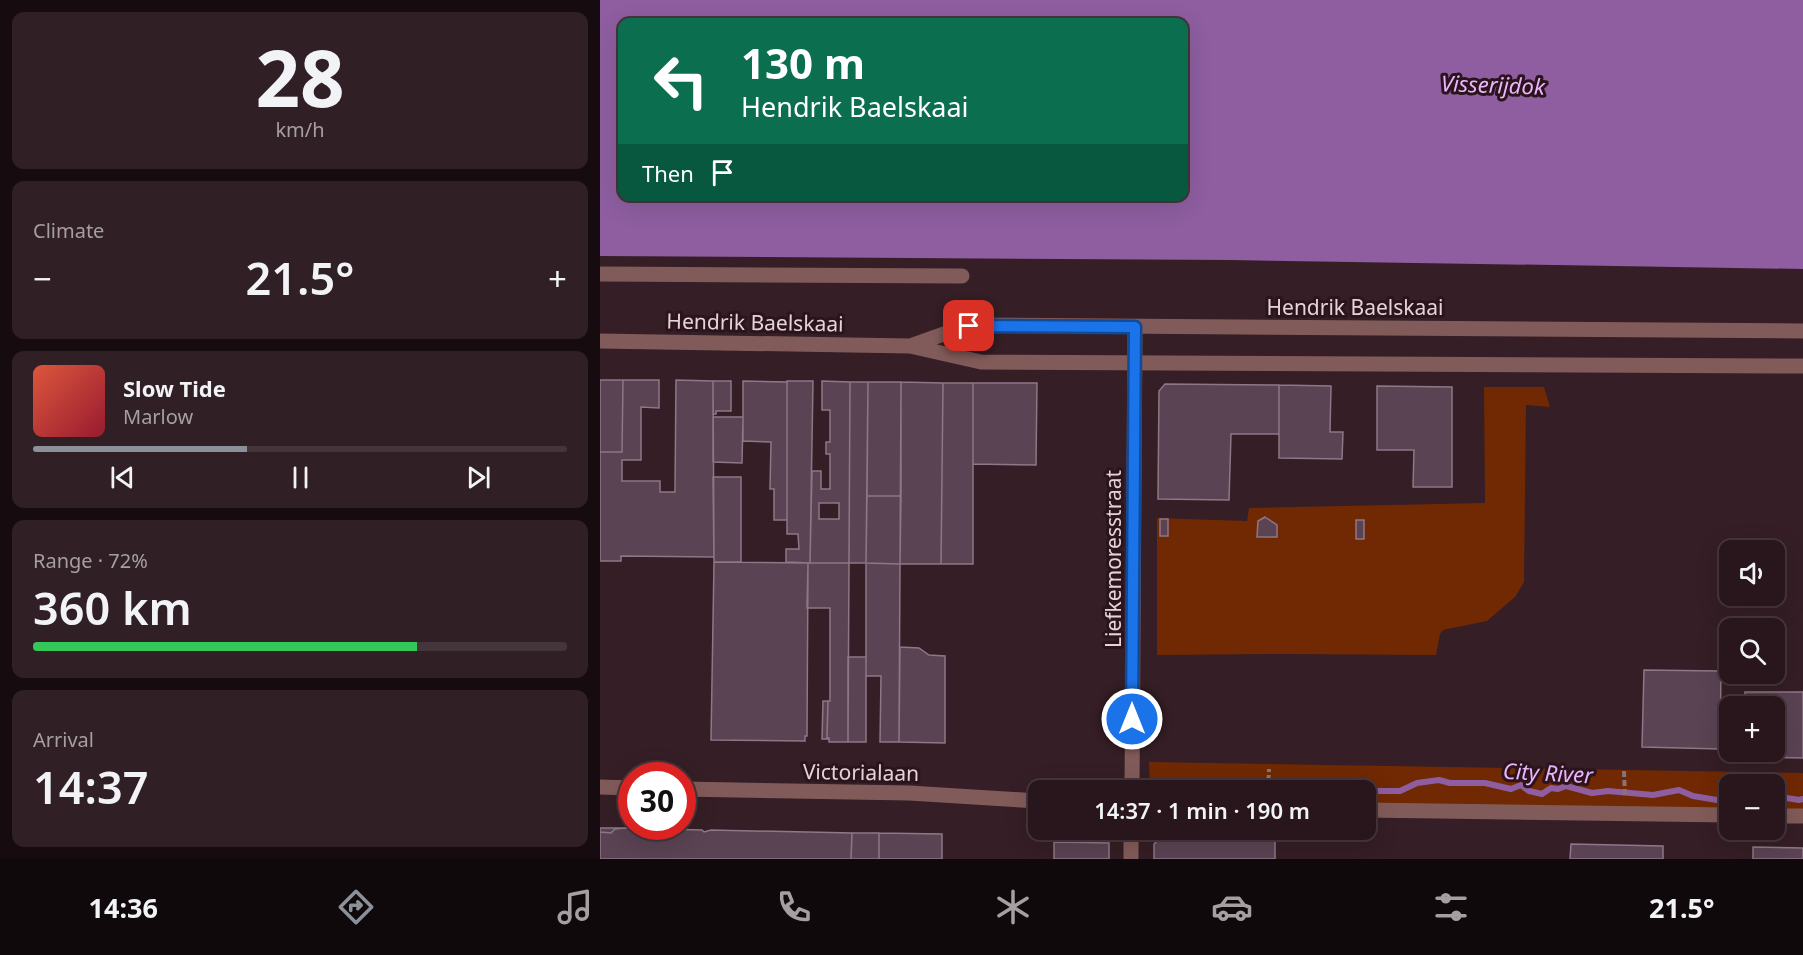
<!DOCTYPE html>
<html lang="en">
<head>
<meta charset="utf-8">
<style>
  :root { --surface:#28161c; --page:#301f25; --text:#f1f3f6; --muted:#a59fa3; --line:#44353b; --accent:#8c9099 }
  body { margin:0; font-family:"Noto Sans",sans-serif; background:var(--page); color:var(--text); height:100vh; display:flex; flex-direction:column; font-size:22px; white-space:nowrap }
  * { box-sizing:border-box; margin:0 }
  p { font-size:20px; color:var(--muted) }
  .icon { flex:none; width:33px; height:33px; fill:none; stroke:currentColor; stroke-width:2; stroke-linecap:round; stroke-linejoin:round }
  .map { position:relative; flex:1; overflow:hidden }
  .panel { display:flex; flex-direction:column; gap:12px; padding:12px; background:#160c0f; width:600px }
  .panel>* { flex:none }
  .banner { position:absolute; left:18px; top:18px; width:570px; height:183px; border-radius:12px; box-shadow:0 6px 24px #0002,0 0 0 2px var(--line); background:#0b6e4f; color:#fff; overflow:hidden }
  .buttons { position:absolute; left:1119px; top:540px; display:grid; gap:12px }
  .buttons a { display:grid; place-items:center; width:66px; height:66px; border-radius:12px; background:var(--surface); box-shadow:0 6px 24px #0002,0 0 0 2px var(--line); font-size:30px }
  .speed { position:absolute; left:18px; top:762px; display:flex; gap:12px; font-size:30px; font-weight:700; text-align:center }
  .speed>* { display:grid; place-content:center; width:78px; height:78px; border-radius:50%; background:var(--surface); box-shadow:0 6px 24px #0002,0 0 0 2px var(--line); line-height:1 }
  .speed .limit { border:9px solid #d22; background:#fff; color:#111 }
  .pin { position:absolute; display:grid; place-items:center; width:51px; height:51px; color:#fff; margin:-26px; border-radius:12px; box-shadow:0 3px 9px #0006 }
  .me { position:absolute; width:66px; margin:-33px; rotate:0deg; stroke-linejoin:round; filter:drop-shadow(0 0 4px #0008) }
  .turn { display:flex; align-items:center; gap:21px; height:126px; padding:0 24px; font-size:27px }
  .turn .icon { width:78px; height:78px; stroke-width:2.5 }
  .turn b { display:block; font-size:42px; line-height:51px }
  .then { display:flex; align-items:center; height:57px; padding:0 24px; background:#0003; gap:12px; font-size:22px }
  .big { font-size:45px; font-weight:600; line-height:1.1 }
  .panel .tile { flex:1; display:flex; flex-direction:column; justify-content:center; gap:9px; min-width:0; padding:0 21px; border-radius:12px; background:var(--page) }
  .panel .dial { align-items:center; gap:0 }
  .dial b { font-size:78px; line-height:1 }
  .song { display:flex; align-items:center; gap:18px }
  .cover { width:72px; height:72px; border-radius:9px; background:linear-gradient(135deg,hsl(10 70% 55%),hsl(350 70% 35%)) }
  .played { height:6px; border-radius:3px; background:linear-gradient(90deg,var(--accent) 40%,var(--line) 40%) }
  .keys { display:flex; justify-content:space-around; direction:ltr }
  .heat { display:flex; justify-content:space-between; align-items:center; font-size:33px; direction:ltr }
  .charge { height:9px; border-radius:4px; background:linear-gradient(90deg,#34c759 72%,var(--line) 0) }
  .trip { position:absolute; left:428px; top:780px; width:348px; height:60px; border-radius:12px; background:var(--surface); box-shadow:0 6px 24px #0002,0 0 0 2px var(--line); font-weight:600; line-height:60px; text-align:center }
  .tabs { display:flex; height:96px; justify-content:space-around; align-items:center; background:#10090b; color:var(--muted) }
  .tabs .icon { width:42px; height:42px }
  .tabs .on { color:var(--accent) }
  .tabs b { font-size:27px; color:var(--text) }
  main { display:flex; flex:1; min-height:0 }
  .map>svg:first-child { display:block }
  .green { fill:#702902 }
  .water { fill:#8e5ea0; fill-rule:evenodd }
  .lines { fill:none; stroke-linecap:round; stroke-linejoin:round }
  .stream { stroke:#8e5ea0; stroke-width:6 }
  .building { fill:#5a4353; stroke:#8f7787; stroke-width:1.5; fill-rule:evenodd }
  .path { stroke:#877479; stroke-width:4; stroke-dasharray:6 3; stroke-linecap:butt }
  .minor { stroke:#815b59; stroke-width:15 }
  .route-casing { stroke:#114b97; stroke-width:15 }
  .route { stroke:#1a73e8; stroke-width:10 }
  .labels { text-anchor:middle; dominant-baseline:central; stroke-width:6; stroke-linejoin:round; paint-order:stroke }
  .street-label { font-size:21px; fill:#e4d4d8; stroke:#2b141c }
  .water-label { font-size:22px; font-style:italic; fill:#eab5fe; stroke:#2b141c }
</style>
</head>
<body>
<main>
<section class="panel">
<div class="tile dial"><b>28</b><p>km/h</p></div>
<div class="tile"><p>Climate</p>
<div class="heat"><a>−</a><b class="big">21.5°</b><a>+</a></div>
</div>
<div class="tile">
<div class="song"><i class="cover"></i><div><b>Slow Tide</b><p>Marlow</p></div></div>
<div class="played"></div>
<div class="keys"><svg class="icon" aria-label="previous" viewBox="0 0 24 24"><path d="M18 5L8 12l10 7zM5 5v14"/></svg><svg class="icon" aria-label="pause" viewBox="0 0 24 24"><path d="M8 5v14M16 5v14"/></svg><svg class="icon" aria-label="next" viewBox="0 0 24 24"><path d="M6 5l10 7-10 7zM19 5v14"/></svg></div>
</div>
<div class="tile"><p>Range · 72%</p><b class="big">360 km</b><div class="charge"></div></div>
<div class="tile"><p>Arrival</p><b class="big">14:37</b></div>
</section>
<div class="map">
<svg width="1203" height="859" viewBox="0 0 1203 859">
  <rect width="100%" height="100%" fill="#351e25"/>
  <!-- green -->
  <path class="green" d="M884,387H944L950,407L926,405L924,582L915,597L887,621L843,630L840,634L836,655L682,654L557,655V518L647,521L649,508L885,503Z
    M549,762L1203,773V811L1175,810L1174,784H1130L1129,809L765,804V790H550Z"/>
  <!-- water -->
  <path class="water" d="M0,0H1203V269L630,260L0,256ZM22,22H584V196H22Z"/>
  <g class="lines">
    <!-- stream -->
    <path class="stream" d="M585,786L764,790
      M765,791H800L817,783L839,780L850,783H885L911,789L921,785L929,791L942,794L951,788L958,789L966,786L992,793L1008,791L1053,795L1079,790L1093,796L1117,800L1130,796
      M1174,796L1199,800L1203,799"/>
  </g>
  <!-- building -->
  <path class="building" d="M0,380H23L22,452H0Z
    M23,380H59V408L41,407V460H22V481H60V492H75L76,380L113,381L114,557L21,556V561H0V452H22Z
    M113,381H131V411H116V414H113Z
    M143,381L187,382V520H174V489H170L171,442L143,441Z
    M187,381H213L210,563L186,562V549H199L198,534H187Z
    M222,381L250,382L249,563H210L212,471H221V489H230V454H226V442H230V410H222ZM219,503H239V519H219Z
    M250,382H268L266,563H249Z
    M268,382H301V496H267Z
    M301,382L343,383L341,564H300Z
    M343,383H373V564H341Z
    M373,383H437L436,465L373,464Z
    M565,384L679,385V434H631L629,500L558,499L559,391Z
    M679,385L731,386L730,432H743L742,459L679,458Z
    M777,386L852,387V487H813L814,450H777Z
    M113,417H143L142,463L113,462Z
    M113,477H141V562H114Z
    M267,496H301L300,564L266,563Z
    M665,517L677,525V537H657L658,521Z
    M560,519H568V536H560Z
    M756,520H764V539H756Z
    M114,562L208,563L207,736H205V741L111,740Z
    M208,563H249L248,742H229V738H227L228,701H230V608H207Z
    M266,563L300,564L299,742H280L281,676H266Z
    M300,647L319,648L329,655L345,656V743L299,742Z
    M248,657H266V742H248Z
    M1044,670L1121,671L1120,749L1042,747Z
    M1145,692H1203V758L1145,757V752H1174V706H1145Z
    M223,701H228L227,738L229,739H222Z
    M0,828H24L15,829L11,833L0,832Z
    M24,828L102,830L104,832L111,830L252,833L251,859H0V832L11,833L15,829Z
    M252,833H279V859H251Z
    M279,833L342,834V859H279Z
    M560,838L675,839V859H554V844Z
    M454,842L509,843V859H454Z
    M971,844L1063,846V859H970Z
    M1153,847L1203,848V859H1153Z"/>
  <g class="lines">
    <!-- path -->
    <path class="path" d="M1024,771L1025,798
      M1135,779L1136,784
      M668,790L669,769"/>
    <!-- minor -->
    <path class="minor" d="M0,274L362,276
      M0,341L310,346L369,325L1203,331
      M310,346L381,362L1203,366
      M0,787L32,788
      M82,789L309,793L438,801
      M532,790L535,327
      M765,810L1130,815
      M1174,816H1203
      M531,859V830"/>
  </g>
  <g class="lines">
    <defs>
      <path id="route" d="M369,326L535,327L532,719"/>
    </defs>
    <!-- route casing -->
    <use href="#route" class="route-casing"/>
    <!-- route -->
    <use href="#route" class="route"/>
  </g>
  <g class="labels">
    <!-- street labels -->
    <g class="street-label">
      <text x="755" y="307">Hendrik Baelskaai</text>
      <text transform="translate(155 322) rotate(1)">Hendrik Baelskaai</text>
      <text transform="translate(513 559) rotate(-90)">Liefkemoresstraat</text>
      <text transform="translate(261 772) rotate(1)">Victorialaan</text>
    </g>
    <!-- water labels -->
    <g class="water-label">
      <text transform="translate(893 84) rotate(2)">Visserijdok</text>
      <text transform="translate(948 772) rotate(3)">City River</text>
    </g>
  </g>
</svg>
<div class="buttons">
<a><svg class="icon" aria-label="sound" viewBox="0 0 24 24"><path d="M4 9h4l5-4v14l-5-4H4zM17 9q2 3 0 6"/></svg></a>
<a><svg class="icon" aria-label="search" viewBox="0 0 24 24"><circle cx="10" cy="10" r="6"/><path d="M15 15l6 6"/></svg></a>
<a>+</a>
<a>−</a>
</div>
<div class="speed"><div class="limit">30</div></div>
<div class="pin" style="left:369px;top:326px;background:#d93025"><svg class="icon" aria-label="arrive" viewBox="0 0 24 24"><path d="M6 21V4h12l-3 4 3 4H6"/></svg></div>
<svg class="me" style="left:532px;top:719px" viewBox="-20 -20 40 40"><circle r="17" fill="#1a73e8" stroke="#fff" stroke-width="3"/><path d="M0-11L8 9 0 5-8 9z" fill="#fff"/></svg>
<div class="trip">14:37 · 1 min · 190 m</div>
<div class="banner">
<div class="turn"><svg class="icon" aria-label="left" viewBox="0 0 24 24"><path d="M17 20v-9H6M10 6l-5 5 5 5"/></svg><div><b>130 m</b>Hendrik Baelskaai</div></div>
<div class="then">Then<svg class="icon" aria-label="arrive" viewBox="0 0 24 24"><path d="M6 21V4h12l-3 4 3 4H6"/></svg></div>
</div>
</div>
</main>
<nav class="tabs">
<b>14:36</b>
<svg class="icon on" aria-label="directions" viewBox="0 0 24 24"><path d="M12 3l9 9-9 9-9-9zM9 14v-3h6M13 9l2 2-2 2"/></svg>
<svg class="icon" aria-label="music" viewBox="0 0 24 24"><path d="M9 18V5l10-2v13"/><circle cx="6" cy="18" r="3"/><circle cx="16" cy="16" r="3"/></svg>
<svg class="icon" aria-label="phone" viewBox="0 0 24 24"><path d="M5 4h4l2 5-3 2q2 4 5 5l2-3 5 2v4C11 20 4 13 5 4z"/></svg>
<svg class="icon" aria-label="climate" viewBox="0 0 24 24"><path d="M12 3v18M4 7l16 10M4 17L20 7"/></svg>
<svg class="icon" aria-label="car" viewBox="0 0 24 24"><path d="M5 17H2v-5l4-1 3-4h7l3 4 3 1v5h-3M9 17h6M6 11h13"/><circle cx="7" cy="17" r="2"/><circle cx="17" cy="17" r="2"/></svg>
<svg class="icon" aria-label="filters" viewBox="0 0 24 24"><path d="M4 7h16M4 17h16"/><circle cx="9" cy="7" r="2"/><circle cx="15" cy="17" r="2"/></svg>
<b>21.5°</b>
</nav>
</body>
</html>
